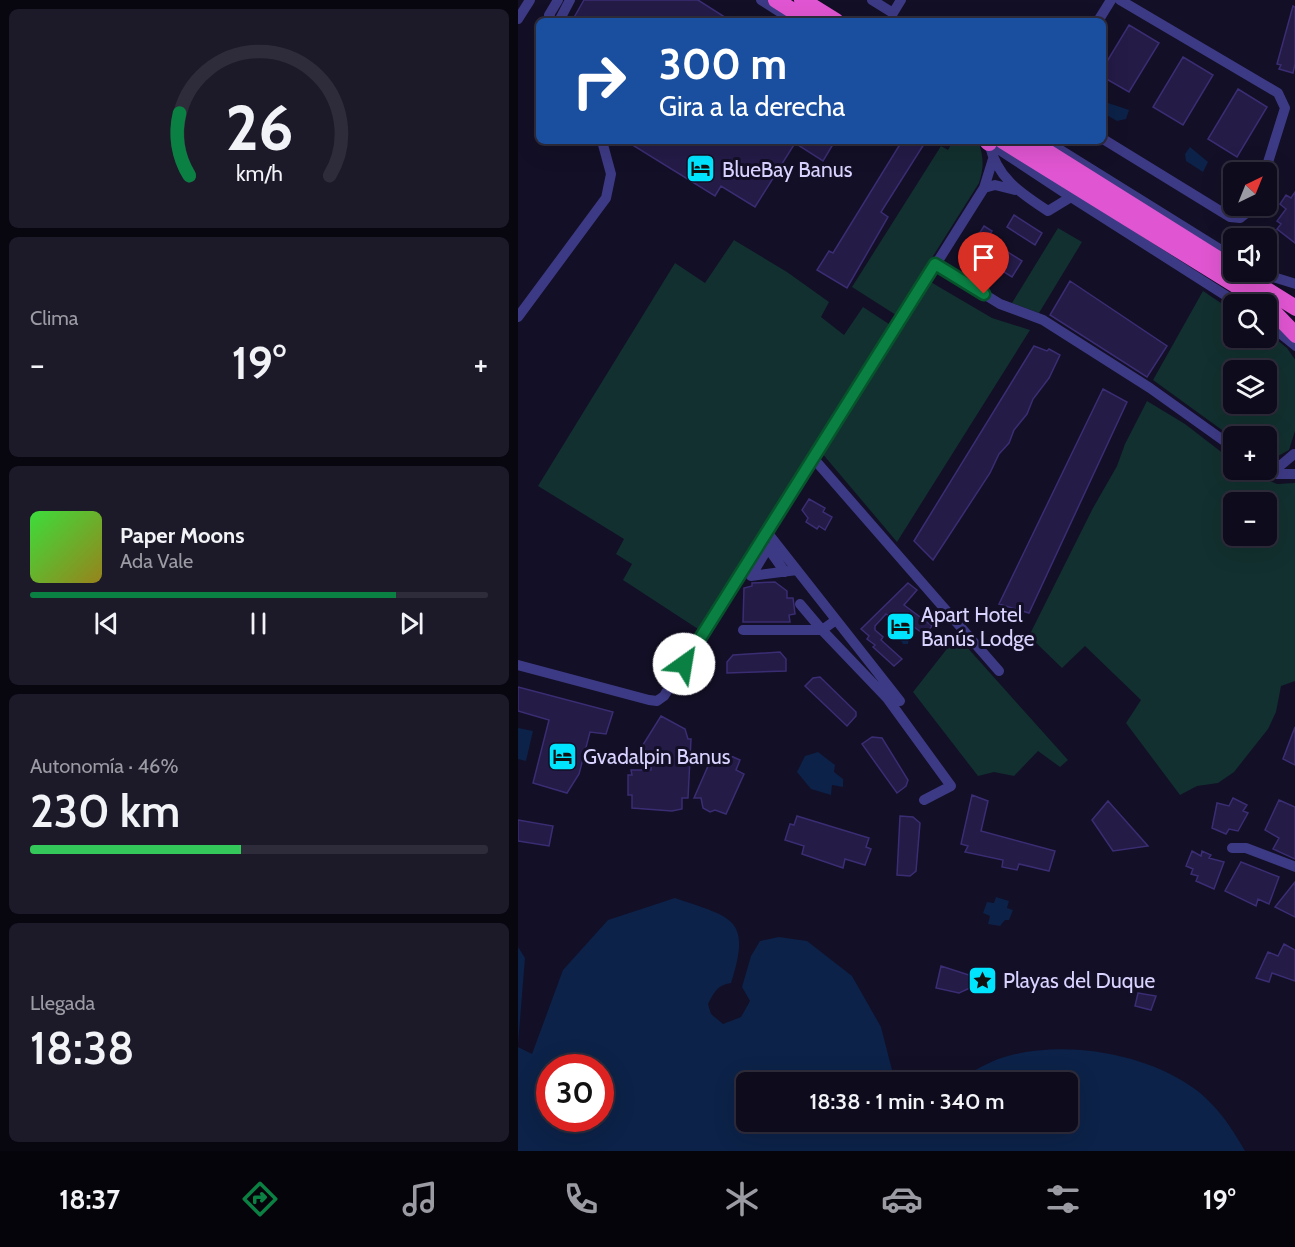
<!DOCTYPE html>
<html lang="es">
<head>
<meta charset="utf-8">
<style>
  :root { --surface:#0e0b1c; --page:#1c1929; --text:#f1f3f6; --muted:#9b9ba3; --line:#2e2b3b; --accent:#0b8043 }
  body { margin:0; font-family:Cabin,sans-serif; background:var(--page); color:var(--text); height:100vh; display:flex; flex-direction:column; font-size:22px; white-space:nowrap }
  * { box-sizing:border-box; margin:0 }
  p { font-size:20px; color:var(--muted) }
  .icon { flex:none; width:33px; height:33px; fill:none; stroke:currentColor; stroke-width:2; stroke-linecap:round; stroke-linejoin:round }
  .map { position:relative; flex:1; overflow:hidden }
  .panel { display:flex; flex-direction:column; gap:9px; padding:9px; background:#08060f; width:518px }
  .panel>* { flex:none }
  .hud { position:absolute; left:18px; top:18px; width:570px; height:126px; border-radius:9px; box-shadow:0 6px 24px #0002,0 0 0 2px var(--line); background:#1a4fa0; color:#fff; overflow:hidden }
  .needle { width:39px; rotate:43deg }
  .buttons { position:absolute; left:705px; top:162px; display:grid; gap:12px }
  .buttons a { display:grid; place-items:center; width:54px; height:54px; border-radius:9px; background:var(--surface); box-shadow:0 6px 24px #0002,0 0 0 2px var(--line); font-size:30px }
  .speed { position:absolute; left:18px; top:1054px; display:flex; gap:12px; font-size:30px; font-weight:700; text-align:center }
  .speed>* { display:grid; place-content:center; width:78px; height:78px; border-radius:50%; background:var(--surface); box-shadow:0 6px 24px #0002,0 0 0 2px var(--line); line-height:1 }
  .speed .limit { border:9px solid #d22; background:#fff; color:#111 }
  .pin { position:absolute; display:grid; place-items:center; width:51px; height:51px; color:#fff; margin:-62px -26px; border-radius:50% 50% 50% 0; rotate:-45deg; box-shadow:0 0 6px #0007 }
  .pin .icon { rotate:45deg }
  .me { position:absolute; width:66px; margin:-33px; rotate:32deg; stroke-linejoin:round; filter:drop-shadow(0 0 4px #0008) }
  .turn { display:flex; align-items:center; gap:21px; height:126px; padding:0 24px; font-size:27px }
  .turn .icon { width:78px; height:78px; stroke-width:2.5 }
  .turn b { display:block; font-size:42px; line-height:51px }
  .big { font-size:45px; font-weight:600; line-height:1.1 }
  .panel .widget { flex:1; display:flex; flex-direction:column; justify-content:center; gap:9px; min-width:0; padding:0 21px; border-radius:9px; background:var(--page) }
  .panel .dial { align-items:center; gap:0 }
  .dial svg { height:156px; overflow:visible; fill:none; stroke:var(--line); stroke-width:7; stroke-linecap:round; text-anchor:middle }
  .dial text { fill:var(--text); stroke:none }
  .song { display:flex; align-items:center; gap:18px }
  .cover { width:72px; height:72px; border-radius:9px; background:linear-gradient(135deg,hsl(120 70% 55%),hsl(50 70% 35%)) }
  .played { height:6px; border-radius:3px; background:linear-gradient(90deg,var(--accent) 80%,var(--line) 80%) }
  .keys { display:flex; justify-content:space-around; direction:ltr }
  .heat { display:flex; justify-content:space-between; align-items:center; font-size:33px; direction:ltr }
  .charge { height:9px; border-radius:4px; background:linear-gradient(90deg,#34c759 46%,var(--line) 0) }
  .trip { position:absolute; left:218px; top:1072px; width:342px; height:60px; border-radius:9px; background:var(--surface); box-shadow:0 6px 24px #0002,0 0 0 2px var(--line); font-weight:600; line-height:60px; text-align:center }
  .dock { display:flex; height:96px; justify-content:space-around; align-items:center; background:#06040b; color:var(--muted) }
  .dock .icon { width:42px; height:42px }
  .dock .current { color:var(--accent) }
  .dock b { font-size:27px; color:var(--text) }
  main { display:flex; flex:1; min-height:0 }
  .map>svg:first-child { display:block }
  .green { fill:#12302f; fill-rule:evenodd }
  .water { fill:#0c2248; fill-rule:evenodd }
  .building { fill:#241b47; stroke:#3b2d73; stroke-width:1.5 }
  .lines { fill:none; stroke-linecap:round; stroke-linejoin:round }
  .minor { stroke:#3d3a85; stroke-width:10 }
  .trunk { stroke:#e055d1; stroke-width:16 }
  .route-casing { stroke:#07532c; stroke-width:15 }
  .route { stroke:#0b8043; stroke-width:10 }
  .labels { text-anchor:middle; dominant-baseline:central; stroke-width:6; stroke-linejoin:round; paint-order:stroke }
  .poi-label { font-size:21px; fill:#d9d4ff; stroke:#130f26; text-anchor:start }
</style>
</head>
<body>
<main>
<section class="panel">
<div class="widget dial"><svg viewBox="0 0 100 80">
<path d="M14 69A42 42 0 1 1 86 69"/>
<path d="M14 69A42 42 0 0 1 9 37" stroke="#0b8043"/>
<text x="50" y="56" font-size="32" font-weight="700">26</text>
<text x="50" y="72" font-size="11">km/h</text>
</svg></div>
<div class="widget"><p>Clima</p>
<div class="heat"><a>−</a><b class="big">19°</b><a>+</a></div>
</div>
<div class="widget">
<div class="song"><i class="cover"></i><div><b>Paper Moons</b><p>Ada Vale</p></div></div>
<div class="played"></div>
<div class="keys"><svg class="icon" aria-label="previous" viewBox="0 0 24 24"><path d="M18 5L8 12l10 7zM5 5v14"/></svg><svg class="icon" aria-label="pause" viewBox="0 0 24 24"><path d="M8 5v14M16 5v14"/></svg><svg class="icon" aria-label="next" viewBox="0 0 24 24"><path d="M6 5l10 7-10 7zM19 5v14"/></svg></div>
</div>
<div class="widget"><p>Autonomía · 46%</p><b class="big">230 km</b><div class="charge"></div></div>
<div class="widget"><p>Llegada</p><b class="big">18:38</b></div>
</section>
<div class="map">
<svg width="778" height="1151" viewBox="0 0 778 1151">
  <rect width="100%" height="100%" fill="#130f26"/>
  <!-- green -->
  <path class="green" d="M435,141H460C466,157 466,167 461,183L378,315L334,287L423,146L430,150Z
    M540,228L564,242L521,313L494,303Z
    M216,240L269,272L311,302L303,317L326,335L345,307L374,326L343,374H341L180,629L105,580L114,564L98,554L106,539L20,486L157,263L187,283Z
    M411,281L474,318L512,330L379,542L303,452Z
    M685,291L715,311L716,338H748L749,332L769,348L778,361L777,431L771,450L751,461L749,460L748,436L715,438L635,380ZM748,370V404H716V370Z
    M629,401L667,424L715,461L716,470H726L759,484L777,483V681L763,686L758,712L750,729L716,772L700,783L679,786L662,795L608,723L623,700L567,646L544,668L511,636L575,508L599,466L607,444ZM748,502V536H716V502Z
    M439,636L550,760L542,767L520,751L496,776L476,772L460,776L395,692Z"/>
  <!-- water -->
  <path class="water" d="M590,103L611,110L608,119L599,121L585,113Z
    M672,147L690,162L685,172L668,161L667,154Z
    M382,630L391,638L390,644H385L382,639L375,637L376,631Z
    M0,728L15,731L8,761L0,759Z
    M300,752L317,765L316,772L325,779V787L314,785L313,795L293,789L279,772L287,756Z
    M478,897L491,901L489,908L495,910L491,920H487L482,926L470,924L472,916L465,913L469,902L476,903Z
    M157,898C214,918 234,917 213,983C199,985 196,993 190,1004L193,1014L205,1024L223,1017L232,1001L224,987L233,956L242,941L261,937L289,941L334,976L363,1027L374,1070L373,1083H228V1122H549V1083H436C449,1075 465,1065 480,1059C537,1039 621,1051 671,1085C695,1100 713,1126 727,1151H0V1047L14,1054L45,970L90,920ZM32,1068H82V1119H32Z
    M0,947L7,958L0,1045Z"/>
  <!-- building -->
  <path class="building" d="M66,0H180L213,21H54Z
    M775,6L777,7V64L775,73L761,69L763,65L759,64Z
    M611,25L641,43L611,92L585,77V68Z
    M665,57L695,75L665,125L635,107Z
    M720,89L749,107L719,157L690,139Z
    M108,141H317L305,161L277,143L237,207L203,186L197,196Z
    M384,141H408L363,212L370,217L329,288L299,270L311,251L315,253Z
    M777,192V243L759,229L763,224L759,221L768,209L762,204L768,195L773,198Z
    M496,215L524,233L517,245L489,227Z
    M466,226L474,231L469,239L504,261L494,277L470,262L475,254L456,242Z
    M552,281L649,346L629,377L532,315Z
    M516,346L529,351L531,349L542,355L531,378L515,399L509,414L496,430L491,443L481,454L472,473L415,560L396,541Z
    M585,389L609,402L511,613L481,604Z
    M291,499L307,508L305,512L314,517L307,530L301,526L299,529L288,522L290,518L284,510Z
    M257,582L269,591V598H275L277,614L271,615L272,622H225L226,588L234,586V583Z
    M390,583L399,590L386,605L414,626L407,635L378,614L374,618L368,614L357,626V630L365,637L363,640L384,659L376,666L355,647L357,645L349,639L351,636L343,629Z
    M262,652L268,659V671L209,673V662L215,655Z
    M302,677L338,712V716L329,726L287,686L295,678Z
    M0,687L95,712L88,734L72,732L61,774L49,793L15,783L31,720L0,711Z
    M143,716L167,729L170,739H173L170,798H164V809L154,811L114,808V795H110V775H114L113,770H133L134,754L123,748Z
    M777,727V765L765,759Z
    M354,737L364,738L390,780L388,786L379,793L344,744Z
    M206,753L222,760L218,770L226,774L208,814L197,810L192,812L185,808L183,798H176L194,757L202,761Z
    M454,795L470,801L463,831L537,851L531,871L501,864L499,870L484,867L485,860L447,852L450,846L443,844Z
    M715,798L729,805L725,811L730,813L720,831L711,829L708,834L694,828L699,803L711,806Z
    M761,800L777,807V859L755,849L761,838L747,830Z
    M590,801L630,846L595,851L574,820Z
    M279,816L351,838L348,847L353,849L347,865L327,859L325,868L284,854L286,846L267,840L272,824L276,825Z
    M382,816L395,817L402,823L398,871L392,876L379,875Z
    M0,820L35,826L31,846L0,841Z
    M674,851L683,856L684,851L693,855L691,858L706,862L696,889L678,881L680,876L673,874L675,869L668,866Z
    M723,862L761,877L751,904L740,899L738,906L707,891Z
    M777,882V917L757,907Z
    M766,944L777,950V981L754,973L751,982L738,978L750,952L760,956Z
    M423,966L454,976L452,988L441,993L418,988Z
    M620,993L638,996L633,1010L617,1006Z"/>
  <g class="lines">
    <!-- minor -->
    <path class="minor" d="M243,0L265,14
      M354,0L375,13L383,0
      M602,0L760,93L767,108L747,172
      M0,19L12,0
      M34,21L31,15L40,0
      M41,21L52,0
      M580,21L593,0
      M585,139L712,217L722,218L737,206
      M528,141L716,258
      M471,143C479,178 501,192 530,211L553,197L721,304
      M471,143L553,197
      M466,188L477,185L497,190
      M417,264L482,304L525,320L632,388L716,448
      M739,272L778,284
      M0,317L88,198L93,174L84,141
      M748,322L778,346
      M296,459L481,671
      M748,468L763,465L776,454
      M745,470L753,474H778
      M249,532L382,701
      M267,572L250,548L233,576L279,570
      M282,604L304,630
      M318,620L304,630L369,698L433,786L406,800
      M225,630H304
      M0,665L131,700L139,701L146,696L466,188L475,159
      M714,848H728L778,867"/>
    <!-- trunk -->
    <path class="trunk" d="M258,0L291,21
      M284,0L318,21
      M469,141L471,143
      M485,141L748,304
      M512,141L716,269
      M720,272L778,308
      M750,306L778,335"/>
  </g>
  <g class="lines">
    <defs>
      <path id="route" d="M166,664L417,264L466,294"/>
    </defs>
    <!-- route casing -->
    <use href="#route" class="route-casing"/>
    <!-- route -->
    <use href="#route" class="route"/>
  </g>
  <!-- icons -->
  <defs>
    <symbol id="hotel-square" viewBox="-11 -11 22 22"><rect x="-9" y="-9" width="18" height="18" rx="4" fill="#00e5ff" stroke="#130f26"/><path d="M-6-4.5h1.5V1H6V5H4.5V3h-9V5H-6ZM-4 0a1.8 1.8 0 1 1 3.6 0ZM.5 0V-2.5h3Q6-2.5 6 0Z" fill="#111"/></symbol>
    <symbol id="sight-square" viewBox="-11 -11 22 22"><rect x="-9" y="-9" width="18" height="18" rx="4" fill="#00e5ff" stroke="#130f26"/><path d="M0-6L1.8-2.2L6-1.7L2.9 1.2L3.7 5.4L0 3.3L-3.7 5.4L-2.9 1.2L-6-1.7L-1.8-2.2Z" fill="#111"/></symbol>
  </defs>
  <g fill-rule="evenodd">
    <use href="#hotel-square" x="166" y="152" width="33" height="33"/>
    <use href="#hotel-square" x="366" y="610" width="33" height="33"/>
    <use href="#hotel-square" x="28" y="740" width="33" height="33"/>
    <use href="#sight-square" x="448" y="964" width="33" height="33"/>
  </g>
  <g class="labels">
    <!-- poi labels -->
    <g class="poi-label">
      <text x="204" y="169">BlueBay Banus</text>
      <text x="403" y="614">Apart Hotel<tspan x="403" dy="24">Banús Lodge</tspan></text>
      <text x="65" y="756">Gvadalpin Banus</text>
      <text x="485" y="980">Playas del Duque</text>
    </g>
  </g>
</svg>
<div class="buttons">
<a><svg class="needle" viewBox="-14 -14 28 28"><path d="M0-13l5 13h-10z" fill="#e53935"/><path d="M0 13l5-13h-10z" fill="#9b9ba3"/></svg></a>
<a><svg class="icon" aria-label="sound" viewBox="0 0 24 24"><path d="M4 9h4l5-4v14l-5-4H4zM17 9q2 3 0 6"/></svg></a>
<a><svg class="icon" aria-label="search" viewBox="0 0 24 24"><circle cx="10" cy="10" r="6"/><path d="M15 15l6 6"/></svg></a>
<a><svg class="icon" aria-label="layers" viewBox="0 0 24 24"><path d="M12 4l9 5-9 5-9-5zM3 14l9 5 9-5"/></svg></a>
<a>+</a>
<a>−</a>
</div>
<div class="speed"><div class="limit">30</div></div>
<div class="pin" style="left:466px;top:294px;background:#d93025"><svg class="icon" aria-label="arrive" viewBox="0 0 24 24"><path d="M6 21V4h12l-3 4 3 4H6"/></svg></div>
<svg class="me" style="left:166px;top:664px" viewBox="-20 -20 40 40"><circle r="19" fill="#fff"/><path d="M0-13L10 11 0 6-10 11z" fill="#0b8043"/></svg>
<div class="trip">18:38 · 1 min · 340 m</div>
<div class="hud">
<div class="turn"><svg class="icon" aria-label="right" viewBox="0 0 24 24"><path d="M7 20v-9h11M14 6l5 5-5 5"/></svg><div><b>300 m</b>Gira a la derecha</div></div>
</div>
</div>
</main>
<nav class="dock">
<b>18:37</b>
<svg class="icon current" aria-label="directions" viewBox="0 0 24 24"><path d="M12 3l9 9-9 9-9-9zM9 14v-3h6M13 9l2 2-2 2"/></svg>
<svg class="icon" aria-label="music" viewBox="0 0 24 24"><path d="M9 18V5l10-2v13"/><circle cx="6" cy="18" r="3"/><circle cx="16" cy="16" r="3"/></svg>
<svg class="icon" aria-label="phone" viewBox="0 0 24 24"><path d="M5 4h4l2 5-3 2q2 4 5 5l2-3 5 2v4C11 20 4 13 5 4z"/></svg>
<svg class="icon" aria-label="climate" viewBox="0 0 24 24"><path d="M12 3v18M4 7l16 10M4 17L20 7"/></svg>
<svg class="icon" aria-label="car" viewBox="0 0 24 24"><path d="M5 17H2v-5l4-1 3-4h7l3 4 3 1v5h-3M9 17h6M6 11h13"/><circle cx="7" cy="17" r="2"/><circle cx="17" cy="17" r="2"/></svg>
<svg class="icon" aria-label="filters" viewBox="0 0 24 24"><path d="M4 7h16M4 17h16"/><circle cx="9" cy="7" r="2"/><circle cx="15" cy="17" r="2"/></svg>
<b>19°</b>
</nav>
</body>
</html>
